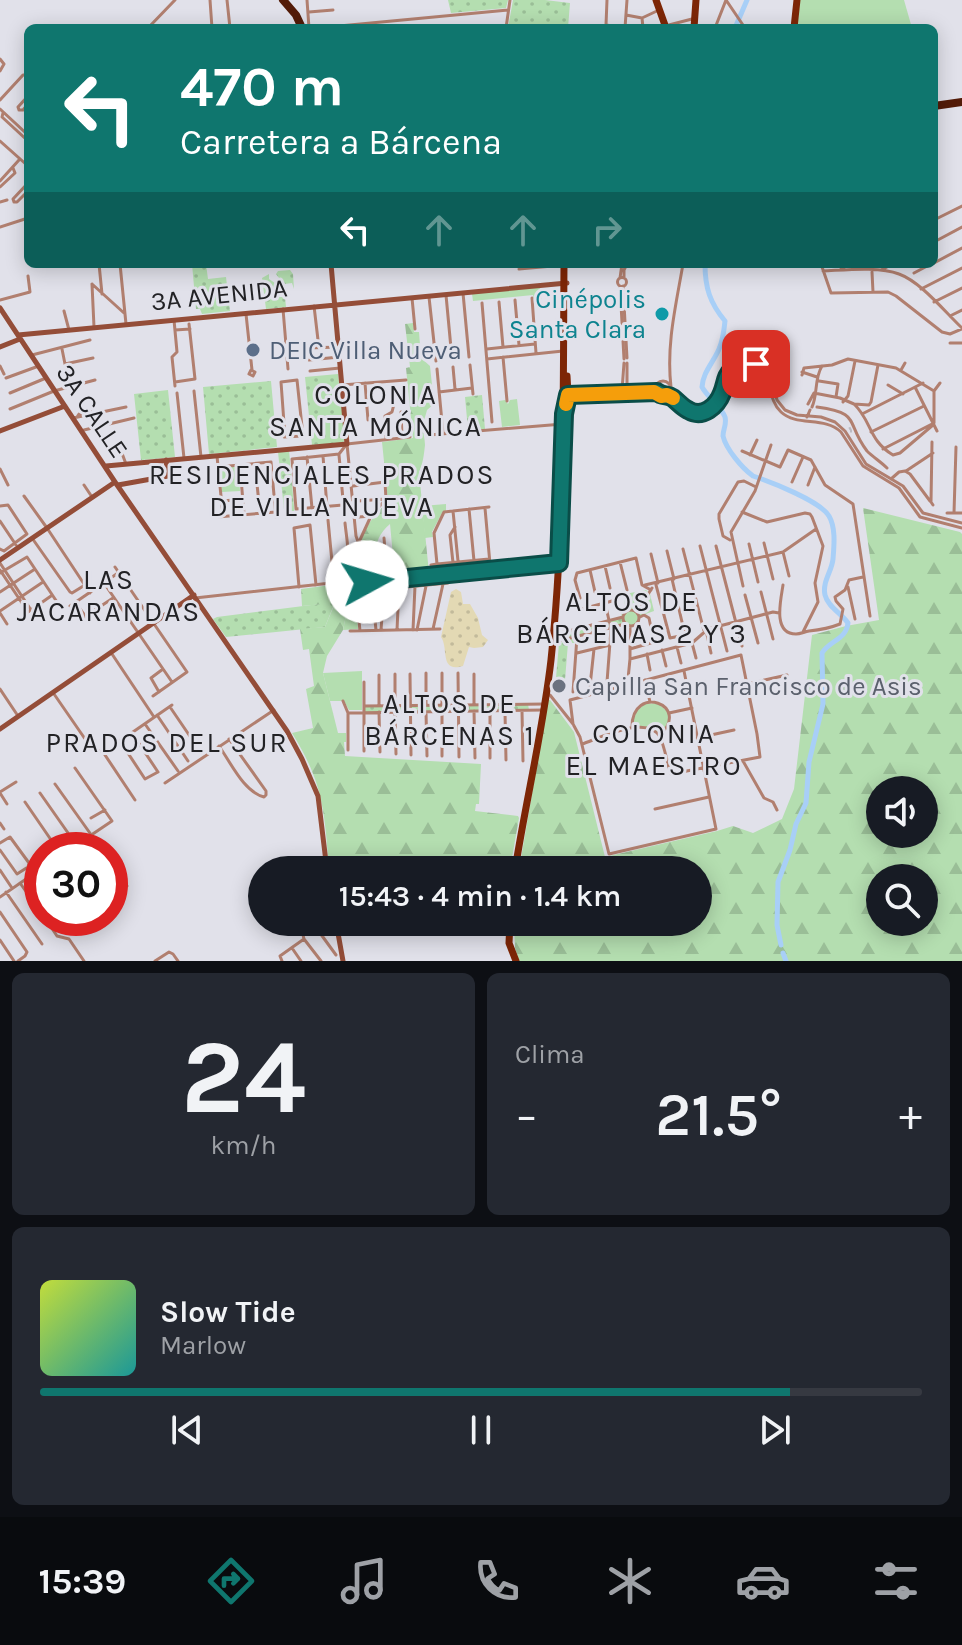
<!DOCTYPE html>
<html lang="es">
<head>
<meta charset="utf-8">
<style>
  :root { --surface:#171b24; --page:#242831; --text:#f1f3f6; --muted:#9ea1a6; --line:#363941; --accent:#0f766e }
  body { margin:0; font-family:Karla,sans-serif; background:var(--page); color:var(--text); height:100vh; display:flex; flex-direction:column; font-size:30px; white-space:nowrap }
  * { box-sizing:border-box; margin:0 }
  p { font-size:26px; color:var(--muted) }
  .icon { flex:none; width:44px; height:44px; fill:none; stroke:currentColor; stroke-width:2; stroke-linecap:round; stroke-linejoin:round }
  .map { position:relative; height:961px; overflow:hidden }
  .sheet { display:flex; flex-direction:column; gap:12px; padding:12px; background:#0d0f14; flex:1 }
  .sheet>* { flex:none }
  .hud { position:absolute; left:24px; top:24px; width:914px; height:244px; border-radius:12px; box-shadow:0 4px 20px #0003; background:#0f766e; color:#fff; overflow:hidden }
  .buttons { position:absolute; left:866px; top:776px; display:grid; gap:16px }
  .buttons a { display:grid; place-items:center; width:72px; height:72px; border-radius:50%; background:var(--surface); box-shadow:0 4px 20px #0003; font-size:40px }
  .speed { position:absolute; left:24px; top:832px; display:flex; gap:16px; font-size:40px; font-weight:700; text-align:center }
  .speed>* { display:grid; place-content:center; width:104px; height:104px; border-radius:50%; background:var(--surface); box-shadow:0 4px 20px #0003; line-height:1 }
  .speed .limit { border:12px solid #d22; background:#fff; color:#111 }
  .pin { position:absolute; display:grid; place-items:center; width:68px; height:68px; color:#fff; margin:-34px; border-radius:16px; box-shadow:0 4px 12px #0006 }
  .me { position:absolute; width:88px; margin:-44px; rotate:84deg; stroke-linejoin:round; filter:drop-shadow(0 0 6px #0008) }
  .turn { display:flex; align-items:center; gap:28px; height:168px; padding:0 24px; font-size:36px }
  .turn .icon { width:104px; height:104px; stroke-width:2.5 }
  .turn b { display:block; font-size:56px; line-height:68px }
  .lanes { display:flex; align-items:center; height:76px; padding:0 24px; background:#0003; justify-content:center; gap:40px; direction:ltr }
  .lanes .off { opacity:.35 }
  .big { font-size:60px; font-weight:600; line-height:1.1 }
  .sheet .card { flex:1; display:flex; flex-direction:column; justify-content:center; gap:12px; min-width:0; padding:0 28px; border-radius:12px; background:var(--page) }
  .sheet .dial { align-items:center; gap:0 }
  .dial b { font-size:104px; line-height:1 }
  .song { display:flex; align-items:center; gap:24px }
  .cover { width:96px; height:96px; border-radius:12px; background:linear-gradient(135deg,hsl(70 70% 55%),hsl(180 70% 35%)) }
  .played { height:8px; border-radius:4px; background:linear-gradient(90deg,var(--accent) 85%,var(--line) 85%) }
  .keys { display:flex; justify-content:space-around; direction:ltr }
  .heat { display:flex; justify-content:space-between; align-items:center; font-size:44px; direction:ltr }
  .sheet .tiles { flex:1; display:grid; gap:12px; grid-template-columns:1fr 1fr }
  .card:last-child { grid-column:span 2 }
  .trip { position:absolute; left:248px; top:856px; width:464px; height:80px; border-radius:40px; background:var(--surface); box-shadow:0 4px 20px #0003; font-weight:600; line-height:80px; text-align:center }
  .tab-bar { display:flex; height:128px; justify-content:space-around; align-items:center; background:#090b0e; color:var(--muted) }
  .tab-bar .icon { width:56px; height:56px }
  .tab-bar .active { color:var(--accent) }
  .tab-bar b { font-size:36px; color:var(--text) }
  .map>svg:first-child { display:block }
  .grass { fill:url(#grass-dots) }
  .forest { fill:url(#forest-firs); fill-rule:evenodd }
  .sand { fill:url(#sand-dots) }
  .park { fill:#b4deb0 }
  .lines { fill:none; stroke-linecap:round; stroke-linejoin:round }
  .river { stroke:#a8cff7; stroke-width:5 }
  .street-tunnel { stroke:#bbbbc3; stroke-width:3; stroke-dasharray:3 1.5; stroke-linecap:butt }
  .street { stroke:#b17f6f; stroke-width:3 }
  .secondary { stroke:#944d38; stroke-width:5 }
  .primary { stroke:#7d2606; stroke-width:7 }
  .highway { stroke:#531b08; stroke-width:8 }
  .route-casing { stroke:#0a4d48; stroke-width:20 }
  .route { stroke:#0f766e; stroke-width:14 }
  .slow { stroke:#f59e0b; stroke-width:14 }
  .culture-dot { fill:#0f9aa8; stroke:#e1e1ea; stroke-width:3 }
  .service-dot { fill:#5c6f8a; stroke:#e1e1ea; stroke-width:3 }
  .worship-dot { fill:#6b7280; stroke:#e1e1ea; stroke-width:3 }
  .labels { text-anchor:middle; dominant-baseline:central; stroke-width:6; stroke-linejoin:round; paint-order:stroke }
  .street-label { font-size:26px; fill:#222225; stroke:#e1e1ea }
  .culture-label { font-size:26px; fill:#0d838f; stroke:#e1e1ea; text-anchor:end }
  .service-label { font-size:26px; fill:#4e5e75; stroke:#e1e1ea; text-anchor:start }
  .worship-label { font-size:26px; fill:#5b616d; stroke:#e1e1ea; text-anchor:start }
  .neighbourhood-label { font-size:28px; letter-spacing:2px; fill:#222225; stroke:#e1e1ea }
</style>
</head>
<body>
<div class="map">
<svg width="962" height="961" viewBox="0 0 962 961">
  <defs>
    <pattern id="grass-dots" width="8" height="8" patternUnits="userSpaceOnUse" patternTransform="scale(2)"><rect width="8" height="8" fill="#b4deb0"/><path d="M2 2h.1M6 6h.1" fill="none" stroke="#9abe97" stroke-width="1.8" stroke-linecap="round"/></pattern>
    <pattern id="forest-firs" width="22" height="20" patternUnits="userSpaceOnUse" patternTransform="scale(2)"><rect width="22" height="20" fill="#b4deb0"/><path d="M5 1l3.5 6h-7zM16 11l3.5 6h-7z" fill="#9abe97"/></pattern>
    <pattern id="sand-dots" width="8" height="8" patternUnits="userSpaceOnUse" patternTransform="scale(2)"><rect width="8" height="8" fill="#e3d9b4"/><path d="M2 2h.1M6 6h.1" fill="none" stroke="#c2ba9b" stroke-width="1.8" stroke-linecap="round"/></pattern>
  </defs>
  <rect width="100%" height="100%" fill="#e1e1ea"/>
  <!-- grass -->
  <path class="grass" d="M448,0H508L506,8L451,13Z
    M513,0H545L570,3L568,28H508Z
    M192,264H206L208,279L226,277L230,311L202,314L200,309H196Z
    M290,270L293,274L294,289L292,283L277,285L278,297H285L286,307L266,309L262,278L269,274V279L275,283L279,278L276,274L278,271Z
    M338,374L345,440L342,443L312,445L305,377Z
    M271,381L277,447L209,454L203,387Z
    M168,390L175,457L141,460L134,394Z
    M482,395L485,429L468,430L465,397Z
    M289,450L295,518L285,519L278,452Z
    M335,602L325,627L226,637L213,619L217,617Z
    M623,617L625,624L575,636L576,643H568L565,680L556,678L559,643L570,640L568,632Z
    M528,704L529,710L364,713V706Z"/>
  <!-- forest -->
  <path class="forest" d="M413,323L414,332H419L421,358L430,366L434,404L427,410C426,415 424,419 423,424C422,430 425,438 425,445C424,454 423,464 419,472L429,573L395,577L390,524C379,533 374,546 375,560L372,561C371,560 363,551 363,550C356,533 378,512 388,501L382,442L413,438L406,368L410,367L405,324Z
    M863,508L960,532L962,534V961H519L515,948L514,922H698V870H519L548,700H550L574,732L605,857L717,831L733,826L753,833L782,819L794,789L812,635L846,626L879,620ZM880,790H924V834H880ZM880,878H924V922H880Z
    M355,545L368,563L360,568L361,581L352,586L343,630L327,656L323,673L338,733H346V742H344L345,756L481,764L479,804H476L475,811L518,816L519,818L510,869L328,856C324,804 320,778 292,733L313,728L306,689L314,686L309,649L303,650L300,629L325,627L335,603L302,606L301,589L345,583L349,564L348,546Z"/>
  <!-- sand -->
  <path class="sand" d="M456,589L461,592L463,604H470L478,618L482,635L488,640L483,647L474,648L469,647L463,666C439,673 449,648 441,637L451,592Z"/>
  <!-- park -->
  <path class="park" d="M800,0H904L912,28H797Z
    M540,287L542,299L534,300L533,295L473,301L472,294Z
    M517,399L520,425L502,427L499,401L505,400L508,404L510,400Z
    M238,466L240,491L222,492L220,468Z
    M446,504V511H443L432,532L433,537L425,538L422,506Z
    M364,583V590L355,591L358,629L343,630L352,586Z
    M646,590L650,594L654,611L640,616L639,621L634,626C624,626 620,616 621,606H624L625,594Z
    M362,671V710H349L344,701H330L323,673Z
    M658,703L669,713V724L659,736L650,728L632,727L635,711L645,704Z"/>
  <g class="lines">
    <!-- river -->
    <path class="river" d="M735,28L747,0
      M705,264C705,288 710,303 725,321C724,331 723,340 719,349C713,363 703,372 702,387C708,398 721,406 725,417C727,424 723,429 723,436C726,449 742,468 753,476C771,482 820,501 829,516C836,528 834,546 833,559C832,571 822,582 825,595C828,607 841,613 848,623C846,640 830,640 822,653L823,704L809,762L806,803L796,824L790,850L778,882L777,925L781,945
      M783,953L786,961"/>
    <!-- street-tunnel -->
    <path class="street-tunnel" d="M849,429L851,428
      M850,431H852"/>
    <!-- street -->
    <path class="street" d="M210,0L212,28
      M227,0L230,28
      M307,0L309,28
      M607,0L606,25L624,28
      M726,0L745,28
      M309,12L333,10
      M626,15L642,18L659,10
      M642,18L643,28
      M665,26L692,19
      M148,28L175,0
      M318,28L508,10
      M506,28L510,0
      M625,28L627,0
      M715,28L726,0
      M0,59L4,64L0,71
      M0,100L23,75H28
      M0,109L28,135
      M19,110L18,107L28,96
      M19,110H23L28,104
      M3,113L2,117L28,141
      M0,141L28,166
      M0,181L19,160
      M0,187L15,173L13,168
      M0,202L7,200
      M14,202L13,199L28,183
      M14,202H17L28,191
      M934,220L962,206
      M0,227L28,218
      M934,242L962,227
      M934,263L962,248
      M99,264L102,294
      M120,264L126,324
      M821,264L831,293L888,292L896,296L942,332L950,334L962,329
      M519,269L564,265
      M841,269L850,264
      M881,270L893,264
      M823,271C845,270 879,266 899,274C921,282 944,311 962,328
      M872,272L873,292
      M914,273L931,264
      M617.5 282a4.5 4.5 0 1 1 9 0a4.5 4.5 0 1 1-9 0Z
      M620,278L622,264
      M624,278V270L627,264
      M92,284L124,313
      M92,284L94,327
      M620,286L624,359
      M623,286L627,358
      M921,289L962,268
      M463,293L469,357
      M446,295L452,359
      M429,297L436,361
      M412,298L415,329
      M532,298L536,353
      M0,300L30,292L28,276
      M515,300L519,345
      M499,302L503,347
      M934,302L962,288
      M482,303L492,422
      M314,306L318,340
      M283,309L288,369
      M64,311L69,330
      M246,314L252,370
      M950,316L962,310
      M174,320L177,352L172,357L175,386
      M175,330L190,329
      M950,343H962
      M307,348L339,347
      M62,349L65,364L93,358
      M487,349L535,344
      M32,355L90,340
      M503,357L507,401
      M487,359L563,351
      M309,360L339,357
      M627,363V386L629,390
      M470,365L473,394
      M0,366L4,374
      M453,367L455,389
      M437,369L443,433
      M251,370L255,372L253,376L249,374Z
      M901,370L905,363
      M310,371L340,368
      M802,372L817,377
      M802,375L804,368L832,365L848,359L896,368L934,391
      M6,378L36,367
      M819,381L838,384L836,397
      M655 389a8 8 0 1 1 16 0a8 8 0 1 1-16 0Z
      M175,382L195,379L189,324
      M365,383L368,420
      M342,385L406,380
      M888,385L903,394
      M570,387L577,391C602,390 633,394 656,385
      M671,387C666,345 676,305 683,264
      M915,387L937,431
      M671,389C683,403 697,419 712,401C716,397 717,395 719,390C721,383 721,377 725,371C733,360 748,359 761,360L768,368L777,400L785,410L797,415L821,417L835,422L845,431L866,464L903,486L923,513L962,523
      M622,390L624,363
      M194,391L201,457
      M439,392L472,388
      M10,393L46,378
      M177,393L184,458
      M814,393L840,398L854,404L869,405L871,402L878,365
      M569,395L657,392
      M667,395C676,400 684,411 694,413C707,416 719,402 723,391C724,387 724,382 726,378C731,365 747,363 760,365C773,378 767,399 781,412C797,427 824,416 841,432L863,466L899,488L920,517L962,528
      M843,402L848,396L855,361
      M808,404L814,393
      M854,404C872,421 868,440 893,455L900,453L933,425
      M812,407C818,394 814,379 822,366
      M817,407C862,413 845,422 867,451C873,457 881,462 887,468
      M10,409L54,391L95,380
      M401,412L402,436
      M862,414L923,383
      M77,417L79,414L91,412
      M807,417L810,410
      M73,418L126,407
      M84,430L134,418
      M871,432L924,406
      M429,435L563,424
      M284,437L302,436H303L297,380L281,382L285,437
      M386,439L385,416L392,412L394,404
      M932,442L931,502L933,505
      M120,448L126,464
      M883,449L934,423V391L940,383
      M742,451L780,467L788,450L811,460L825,485L853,504L870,616
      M339,455L344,511
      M750,455L757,440
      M217,456L223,516
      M323,456L327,507
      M307,457L312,508
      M255,465L260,513
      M240,466L244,514
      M218,467L271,462L276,517
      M0,469L8,485
      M905,471L910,474L930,501
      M906,471L933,453
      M891,479L899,472L905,471
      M792,482L803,457
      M84,485L92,497
      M808,485L815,467
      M353,486L385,482L386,499
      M24,496L47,528L90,593
      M223,501L243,499
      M358,501L386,499
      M343,505L296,509L292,459L339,454L346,445
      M0,506L8,505L27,534L4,551L0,549
      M485,508L490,564
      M469,509L474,561
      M453,511L459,571
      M742,512L767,522L805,513L810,514L812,517L823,546L815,583L818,602L803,632
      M947,513H962
      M954,513L956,447
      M217,517L276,512
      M359,517L371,516
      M328,520L334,583
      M0,521L16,545
      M32,538L70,592L72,593L85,585
      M384,538L387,574
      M730,540L723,536L719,519V514L738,482L744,481L756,487
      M359,542L371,516L386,499
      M764,543L773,579
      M749,544L758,582
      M700,546L727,651
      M716,546L742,646
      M683,549L704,631
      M667,551L674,579
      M783,552L789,576
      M651,554L658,583
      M620,562L627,590
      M0,563L31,610
      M370,563L385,562
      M437,564L489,559
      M431,565L437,564L434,533L444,512L489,507
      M605,566L610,588
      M115,567L187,672L153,696
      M0,570L28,612L31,610
      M590,570L595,592
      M454,572L450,535L455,527
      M0,573L27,557L57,602
      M371,575L370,563L362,553L356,536L347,444L410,437
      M367,582L559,563
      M371,582L376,630
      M104,583L172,682
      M645,585L783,552L816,529
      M656,585L670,638L685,635L672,579
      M783,585C781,599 772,634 796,634C800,634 804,632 809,631C819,630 830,628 840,624L843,609L836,601L835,597L845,590L849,580L863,577
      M743,586L731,532L755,491L771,445
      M299,587L294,528L310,525L316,585
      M848,587L855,619
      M0,592L35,569
      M761,592L773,639
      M745,595L758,643
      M195,598L340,582C353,566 347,543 345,523
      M580,598L575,580L577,573L636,558L642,585L651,590
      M76,603L86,617
      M605,603L611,629L607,682
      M70,606L118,573
      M623 618a8 8 0 1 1 16 0a8 8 0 1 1-16 0Z
      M31,610L51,596
      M578,610L616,600
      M0,611L43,582
      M637,612L652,588
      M0,613L7,624
      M80,620L113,598
      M433,629L443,584
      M381,630L384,590
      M397,630L399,587
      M413,630L415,586
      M417,630L426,586
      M706,630L711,653
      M350,631L440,629
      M360,631L356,592L448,583
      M553,635L623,617
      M555,642L625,624
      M692,643L696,658
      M677,647L681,663
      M630,649L654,642L649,618L644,615L640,617
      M662,650L666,666
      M577,653L610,645
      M112,654L154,717
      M647,654L650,670
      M630,659L692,643L708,629L773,612L779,613
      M426,673V705
      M442,673V705
      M458,673L459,757
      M395,674V705
      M410,674L411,755
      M474,674V705
      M379,675V706
      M628,679L630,659V626
      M645,680L650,702
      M364,682V751
      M747,684L787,675
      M590,686L594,649
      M0,689L18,716
      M159,692L151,678L163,669
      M573,692L577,637
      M54,694L92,749L103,752L135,800
      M550,695L573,724L580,737L609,854L716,829L684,671
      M343,701L348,713V750
      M364,706L544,704
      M170,707L200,751
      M490,710V758
      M474,711L475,758
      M522,711L523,761
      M379,712L380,752
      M426,712L427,756
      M442,712V756
      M505,712L506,760
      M348,713L543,710
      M669,713L692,708
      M395,714L396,754
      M157,715L188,761
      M145,724L178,771
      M573,724L570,700L741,655L757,734L760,757L671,774C667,763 665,748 660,737C648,714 600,738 582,744
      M632,727C632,683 692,705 660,735
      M697,738L734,730
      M120,741L145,779L158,772L132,733
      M117,743L172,705
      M219,746C231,763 244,792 264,797L266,795V791L229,739
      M743,761L764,798L773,802L777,810
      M165,783L274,710
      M55,784L102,850
      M0,792L16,782
      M0,793L7,804
      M40,793L80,850
      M25,802L58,850
      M655,809L709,797
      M91,818L105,810
      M0,823L4,829
      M0,843L10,837L29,863L28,867L17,874L0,850
      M69,850L112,821L75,768
      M110,861L127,886
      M0,870L12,888
      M20,883L42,914
      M6,892L42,944
      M0,897L42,868
      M0,912L27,952L25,956L18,961
      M45,918L57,936L69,939L84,961
      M312,922L336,955
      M304,939L321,961
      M304,939L302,931L309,922
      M0,940L14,961
      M292,948L301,961
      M155,961L169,952L173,954L178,961
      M282,961L280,956L304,939"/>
    <!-- secondary -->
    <path class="secondary" d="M0,308L115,482L287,731L302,759L318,796L327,870
      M18,335L567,283
      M0,347L20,339
      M0,431L65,406
      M106,466L347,444L331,264
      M118,485L168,476L166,460
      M0,560L115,482
      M0,729L194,595
      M336,922L343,961"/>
    <!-- primary -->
    <path class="primary" d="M656,0L666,28
      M694,28L696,0
      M794,28L797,0
      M566,404L568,395L567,376
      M515,870C526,800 543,730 551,660C565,528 563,396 564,264
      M510,922L509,943L516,961"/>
    <!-- highway -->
    <path class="highway" d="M283,0L296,15L302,28
      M934,106L962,102"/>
  </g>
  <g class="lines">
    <defs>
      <path id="route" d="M367,582L559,563L564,414L568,395L657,392C663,397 667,394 673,398C678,402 682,407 688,410C703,419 717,406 722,393C726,384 725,376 732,370C739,364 748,364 756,364"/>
    </defs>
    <!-- route casing -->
    <use href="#route" class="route-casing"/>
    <!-- route -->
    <use href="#route" class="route"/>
    <!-- slow -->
    <path class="slow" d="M566,404L568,395L654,392L661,396L667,395L673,398"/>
  </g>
  <!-- markers -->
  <circle class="culture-dot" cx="662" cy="314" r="8"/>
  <circle class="service-dot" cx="253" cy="350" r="8"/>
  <circle class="worship-dot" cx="559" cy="686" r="8"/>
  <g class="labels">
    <!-- street labels -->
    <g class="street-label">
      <text transform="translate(219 295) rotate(-6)">3A AVENIDA</text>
      <text transform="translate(92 411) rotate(56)">3A CALLE</text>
    </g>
    <!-- culture labels -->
    <g class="culture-label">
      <text x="646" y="299">Cinépolis<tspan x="646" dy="30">Santa Clara</tspan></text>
    </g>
    <!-- service labels -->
    <g class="service-label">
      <text x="269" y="350">DEIC Villa Nueva</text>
    </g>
    <!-- worship labels -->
    <g class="worship-label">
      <text x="575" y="686">Capilla San Francisco de Asis</text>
    </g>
    <!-- neighbourhood labels -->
    <g class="neighbourhood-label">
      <text x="376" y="394">COLONIA<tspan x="376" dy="32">SANTA MÓNICA</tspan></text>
      <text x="322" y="474">RESIDENCIALES PRADOS<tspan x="322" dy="32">DE VILLA NUEVA</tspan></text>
      <text x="109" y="579">LAS<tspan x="109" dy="32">JACARANDAS</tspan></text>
      <text x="632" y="601">ALTOS DE<tspan x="632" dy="32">BÁRCENAS 2 Y 3</tspan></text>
      <text x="450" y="703">ALTOS DE<tspan x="450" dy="32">BÁRCENAS 1</tspan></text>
      <text x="654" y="733">COLONIA<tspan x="654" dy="32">EL MAESTRO</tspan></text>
      <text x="167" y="742">PRADOS DEL SUR</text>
    </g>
  </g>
</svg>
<div class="buttons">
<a><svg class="icon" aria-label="sound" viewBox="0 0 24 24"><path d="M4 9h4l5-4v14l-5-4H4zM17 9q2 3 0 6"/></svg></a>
<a><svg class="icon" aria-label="search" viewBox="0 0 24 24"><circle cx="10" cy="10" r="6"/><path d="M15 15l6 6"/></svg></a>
</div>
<div class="speed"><div class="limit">30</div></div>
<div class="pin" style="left:756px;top:364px;background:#d93025"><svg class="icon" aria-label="arrive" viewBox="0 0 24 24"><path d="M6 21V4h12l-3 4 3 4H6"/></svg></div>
<svg class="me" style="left:367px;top:582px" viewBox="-20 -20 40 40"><circle r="19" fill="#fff"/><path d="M0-13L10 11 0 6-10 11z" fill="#0f766e"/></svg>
<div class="trip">15:43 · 4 min · 1.4 km</div>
<div class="hud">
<div class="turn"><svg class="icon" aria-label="left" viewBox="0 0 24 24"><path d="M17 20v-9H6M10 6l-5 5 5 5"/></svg><div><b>470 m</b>Carretera a Bárcena</div></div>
<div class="lanes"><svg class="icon" aria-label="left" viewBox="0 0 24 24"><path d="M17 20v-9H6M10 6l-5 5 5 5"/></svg><svg class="icon off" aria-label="ahead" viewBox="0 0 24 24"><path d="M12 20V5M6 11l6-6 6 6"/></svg><svg class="icon off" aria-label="ahead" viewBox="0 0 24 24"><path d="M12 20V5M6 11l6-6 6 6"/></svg><svg class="icon off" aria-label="right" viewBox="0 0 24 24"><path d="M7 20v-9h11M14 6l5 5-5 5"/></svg></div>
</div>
</div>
<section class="sheet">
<div class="tiles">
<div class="card dial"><b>24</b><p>km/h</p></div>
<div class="card"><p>Clima</p>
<div class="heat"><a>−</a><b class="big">21.5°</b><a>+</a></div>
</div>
<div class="card">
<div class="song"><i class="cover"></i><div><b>Slow Tide</b><p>Marlow</p></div></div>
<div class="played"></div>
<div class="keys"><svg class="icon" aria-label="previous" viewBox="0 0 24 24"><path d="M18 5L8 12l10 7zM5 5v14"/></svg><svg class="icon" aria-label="pause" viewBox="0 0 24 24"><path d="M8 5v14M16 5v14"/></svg><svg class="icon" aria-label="next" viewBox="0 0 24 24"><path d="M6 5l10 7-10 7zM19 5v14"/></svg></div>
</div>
</div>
</section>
<nav class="tab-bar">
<b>15:39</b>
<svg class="icon active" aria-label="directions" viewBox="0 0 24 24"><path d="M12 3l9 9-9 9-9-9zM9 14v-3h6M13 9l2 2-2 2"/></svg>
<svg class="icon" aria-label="music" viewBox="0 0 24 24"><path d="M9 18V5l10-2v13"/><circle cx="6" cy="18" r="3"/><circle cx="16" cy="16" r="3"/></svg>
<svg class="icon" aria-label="phone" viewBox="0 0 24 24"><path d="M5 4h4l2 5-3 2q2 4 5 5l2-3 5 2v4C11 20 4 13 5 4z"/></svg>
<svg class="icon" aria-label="climate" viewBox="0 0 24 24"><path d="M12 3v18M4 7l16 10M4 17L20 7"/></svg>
<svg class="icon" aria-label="car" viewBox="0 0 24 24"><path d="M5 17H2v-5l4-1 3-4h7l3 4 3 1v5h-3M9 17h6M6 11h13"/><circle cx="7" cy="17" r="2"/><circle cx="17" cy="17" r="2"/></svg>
<svg class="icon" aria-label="filters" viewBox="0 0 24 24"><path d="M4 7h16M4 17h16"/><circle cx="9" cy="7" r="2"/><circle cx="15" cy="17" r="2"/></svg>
</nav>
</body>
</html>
